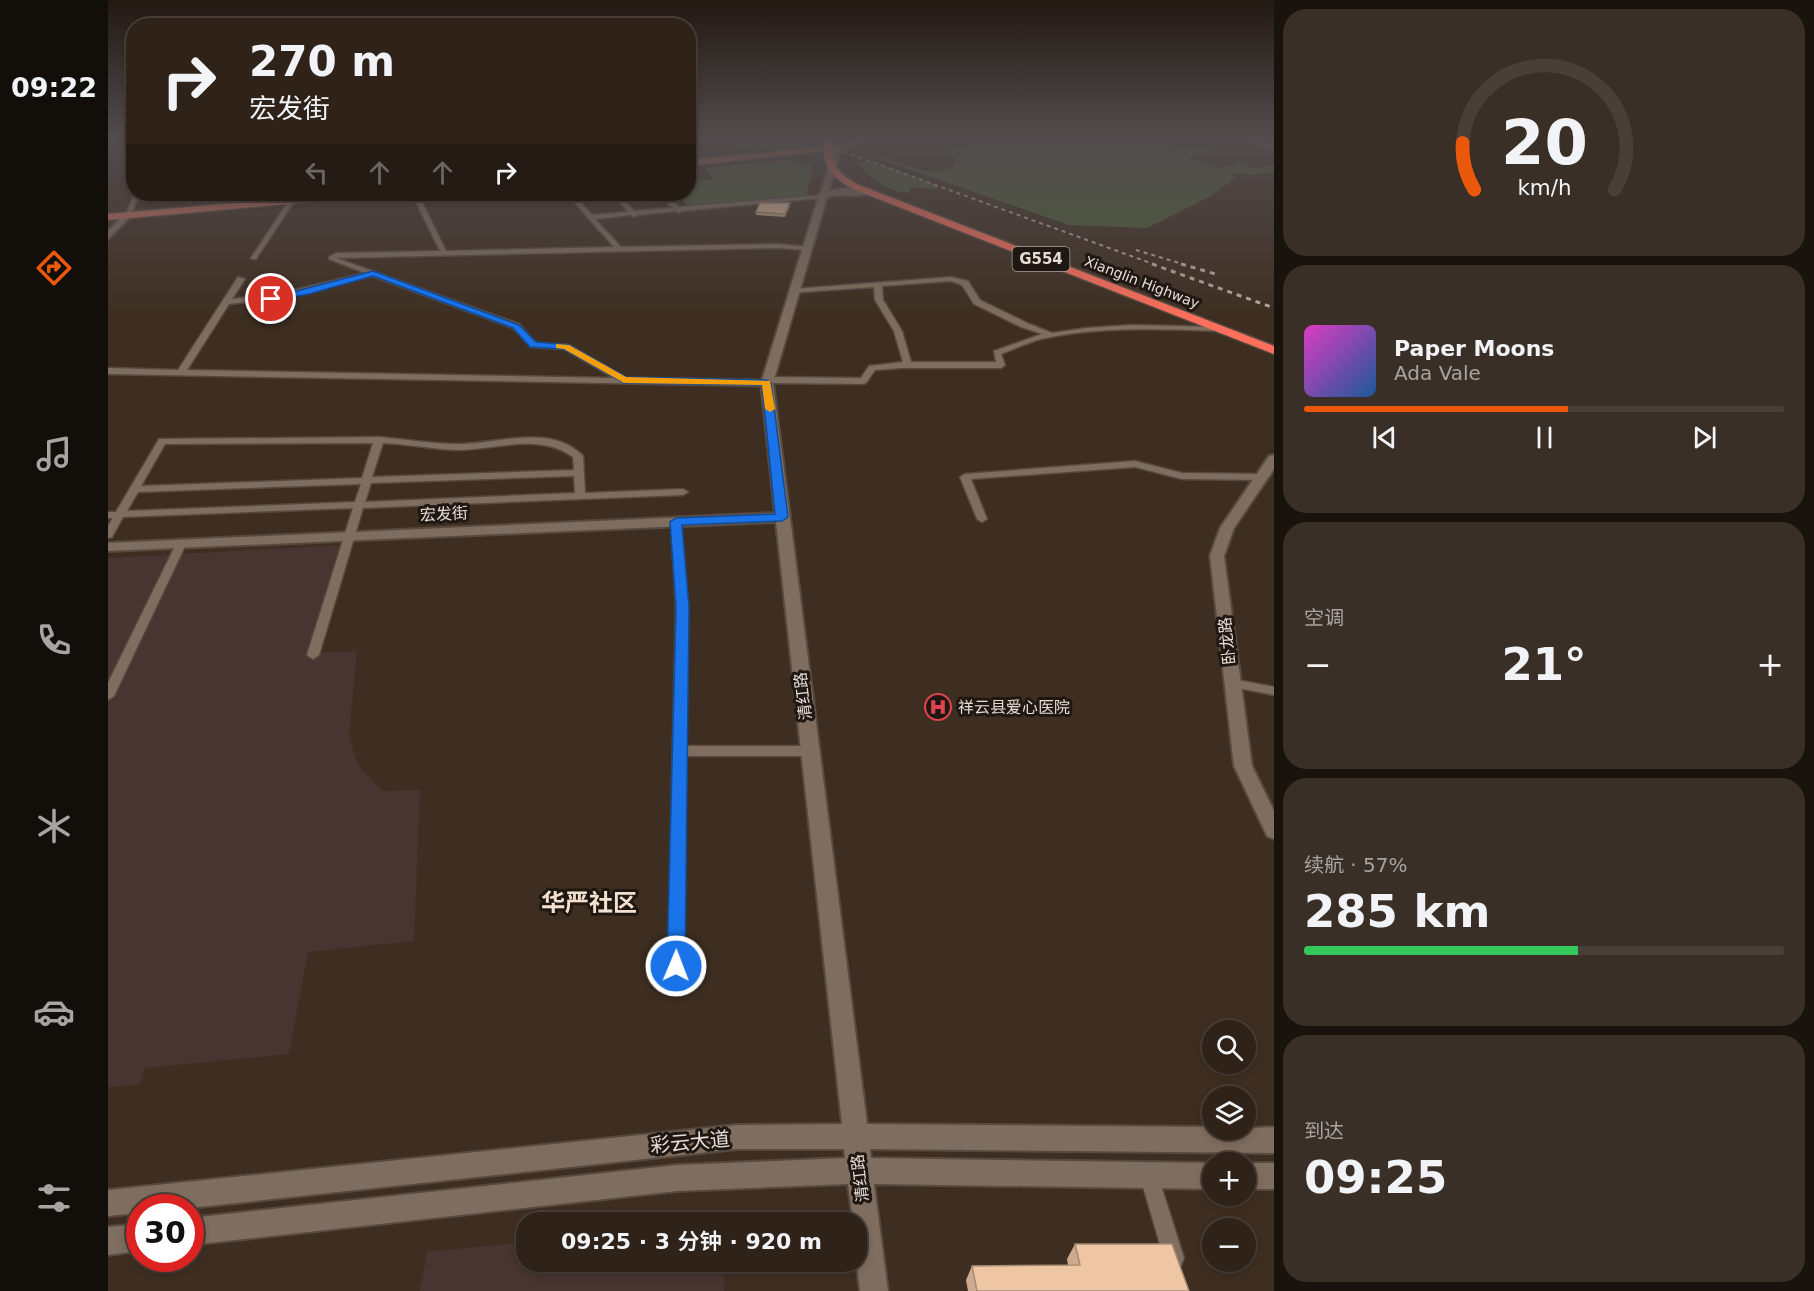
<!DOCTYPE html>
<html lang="zh">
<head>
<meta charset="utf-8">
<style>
  :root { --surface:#2e2219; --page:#3a2f26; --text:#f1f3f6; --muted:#a7a4a2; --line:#493f38; --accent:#ea580c }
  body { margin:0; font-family:"DejaVu Sans","Noto Sans SC",sans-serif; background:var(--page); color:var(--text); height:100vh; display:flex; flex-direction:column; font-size:22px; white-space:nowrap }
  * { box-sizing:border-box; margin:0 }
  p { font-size:20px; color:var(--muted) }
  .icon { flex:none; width:33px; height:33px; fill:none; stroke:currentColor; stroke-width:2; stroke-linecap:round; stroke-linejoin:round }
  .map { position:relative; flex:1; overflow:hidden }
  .side { display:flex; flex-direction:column; gap:9px; padding:9px; background:#19130e; width:540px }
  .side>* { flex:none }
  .top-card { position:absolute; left:18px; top:18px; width:570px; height:183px; border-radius:24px; box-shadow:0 3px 9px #0003,0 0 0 2px var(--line); background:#2e2219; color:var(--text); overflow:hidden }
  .controls { position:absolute; left:1094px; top:1020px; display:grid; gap:12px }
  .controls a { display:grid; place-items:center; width:54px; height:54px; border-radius:50%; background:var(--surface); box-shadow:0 3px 9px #0003,0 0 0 2px var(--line); font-size:30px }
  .speed { position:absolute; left:18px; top:1194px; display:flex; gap:12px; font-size:30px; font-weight:700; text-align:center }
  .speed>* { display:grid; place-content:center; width:78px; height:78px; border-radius:50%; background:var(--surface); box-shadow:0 3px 9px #0003,0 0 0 2px var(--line); line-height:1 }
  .speed .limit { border:9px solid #d22; background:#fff; color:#111 }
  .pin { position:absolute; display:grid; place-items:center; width:51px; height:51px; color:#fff; margin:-26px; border:3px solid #fff; border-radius:50%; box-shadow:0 2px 6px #0007 }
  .me { position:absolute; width:66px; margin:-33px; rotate:1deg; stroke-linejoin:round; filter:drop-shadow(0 0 4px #0008) }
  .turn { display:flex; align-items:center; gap:21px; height:126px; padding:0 24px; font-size:27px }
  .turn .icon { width:78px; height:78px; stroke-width:2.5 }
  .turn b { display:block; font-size:42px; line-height:51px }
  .lanes { display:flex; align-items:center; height:57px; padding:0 24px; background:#0003; justify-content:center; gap:30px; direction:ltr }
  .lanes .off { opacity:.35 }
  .big { font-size:45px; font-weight:600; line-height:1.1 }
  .side .tile { flex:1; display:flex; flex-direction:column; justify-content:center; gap:9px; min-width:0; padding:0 21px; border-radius:24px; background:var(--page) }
  .side .dial { align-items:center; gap:0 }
  .dial svg { height:156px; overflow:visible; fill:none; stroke:var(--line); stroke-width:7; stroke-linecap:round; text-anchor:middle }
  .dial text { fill:var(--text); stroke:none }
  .song { display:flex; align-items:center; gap:18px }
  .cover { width:72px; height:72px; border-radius:9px; background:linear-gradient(135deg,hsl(310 70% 55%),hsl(210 70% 35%)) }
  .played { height:6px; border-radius:3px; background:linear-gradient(90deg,var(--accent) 55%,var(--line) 55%) }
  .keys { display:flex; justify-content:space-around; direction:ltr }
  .heat { display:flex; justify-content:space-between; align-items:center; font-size:33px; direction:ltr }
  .charge { height:9px; border-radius:4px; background:linear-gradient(90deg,#34c759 57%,var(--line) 0) }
  .trip { position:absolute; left:408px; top:1212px; width:351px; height:60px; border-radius:24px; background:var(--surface); box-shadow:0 3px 9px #0003,0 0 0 2px var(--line); font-weight:600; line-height:60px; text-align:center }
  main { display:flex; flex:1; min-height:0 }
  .tab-bar { display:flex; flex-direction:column; width:108px; justify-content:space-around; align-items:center; background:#120e0a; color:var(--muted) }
  .tab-bar .icon { width:42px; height:42px }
  .tab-bar .selected { color:var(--accent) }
  .tab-bar b { font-size:27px; color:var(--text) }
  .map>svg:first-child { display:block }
  .commercial { fill:#483430 }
  .green { fill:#4c5e37 }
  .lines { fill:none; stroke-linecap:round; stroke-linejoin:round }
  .street-casing { stroke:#56493f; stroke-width:3 }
  .secondary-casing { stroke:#56493f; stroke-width:4 }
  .primary-casing { stroke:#56493f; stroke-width:3 }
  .highway-casing { stroke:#56493f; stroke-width:3 }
  .street { fill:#7f6d5f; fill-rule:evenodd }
  .secondary { fill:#7f6d5f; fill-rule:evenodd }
  .primary { fill:#cc6e5d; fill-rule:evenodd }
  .highway { fill:#ff6f5c; fill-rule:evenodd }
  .rail-far1 { stroke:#b6aaa1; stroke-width:2; stroke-dasharray:4 4; stroke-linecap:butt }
  .rail { stroke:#b6aaa1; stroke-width:3; stroke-dasharray:5 5; stroke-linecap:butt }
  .wall { fill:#cdaa8d }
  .building { fill:#eec6a4; stroke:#a78b73; stroke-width:1.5 }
  .route { fill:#1a73e8; stroke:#114b97; stroke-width:1.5 }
  .slow { fill:#f59e0b }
  .labels { text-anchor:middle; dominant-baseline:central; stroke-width:6; stroke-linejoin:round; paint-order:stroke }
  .far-street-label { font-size:14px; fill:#e6dcd4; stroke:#1f1812 }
  .shield { fill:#1f1812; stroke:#aaa19a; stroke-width:1.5 }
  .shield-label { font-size:15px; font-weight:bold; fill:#e6dcd4 }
  .street-label { font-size:16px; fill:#e6dcd4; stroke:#1f1812 }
  .poi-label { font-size:16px; fill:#e6dcd4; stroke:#1f1812; text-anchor:start }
  .near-street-label { font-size:20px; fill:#e6dcd4; stroke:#1f1812 }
  .near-quarter-label { font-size:24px; font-weight:bold; fill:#f4e0cf; stroke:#1f1812 }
</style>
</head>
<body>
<main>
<nav class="tab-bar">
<b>09:22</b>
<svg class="icon selected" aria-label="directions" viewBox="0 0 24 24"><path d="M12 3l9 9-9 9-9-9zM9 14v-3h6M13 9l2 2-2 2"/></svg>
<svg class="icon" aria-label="music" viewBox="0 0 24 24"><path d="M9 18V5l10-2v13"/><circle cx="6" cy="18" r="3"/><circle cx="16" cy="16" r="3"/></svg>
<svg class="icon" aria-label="phone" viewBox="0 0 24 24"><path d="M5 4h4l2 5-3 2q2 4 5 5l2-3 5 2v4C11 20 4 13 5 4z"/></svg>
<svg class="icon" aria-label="climate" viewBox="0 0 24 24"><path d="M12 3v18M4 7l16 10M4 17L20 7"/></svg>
<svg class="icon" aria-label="car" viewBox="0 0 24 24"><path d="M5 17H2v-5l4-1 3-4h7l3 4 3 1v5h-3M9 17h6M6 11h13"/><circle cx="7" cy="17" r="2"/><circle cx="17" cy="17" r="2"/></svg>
<svg class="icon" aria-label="filters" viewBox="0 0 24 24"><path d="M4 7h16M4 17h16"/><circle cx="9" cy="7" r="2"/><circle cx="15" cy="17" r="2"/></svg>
</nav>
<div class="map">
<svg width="1166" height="1291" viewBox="0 0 1166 1291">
  <rect width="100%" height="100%" fill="#3e2e21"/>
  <!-- commercial -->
  <path class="commercial" d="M236,545L203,653L249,651L241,735L249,763L273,791L312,790L306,941L200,952L181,1054L37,1068L32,1084L0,1087V558Z
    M418,1242V1262H615L616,1291H312L319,1252Z"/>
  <!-- green -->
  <path class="green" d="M658,138H694L706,143L693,147L640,151L617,143Z
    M882,138H1036L1080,148L1109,147L1112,149L1078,157L1115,168L1132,162L1138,163L1142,168L1166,166V173C1158,172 1154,174 1146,175C1137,175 1132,172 1121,174L1129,177L1101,197L1039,228L961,225L765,157L772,156C792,162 838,186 849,159L835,153V150Z
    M677,160L705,166L698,196L581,207L568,194H580L581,182L606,179L596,168Z
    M761,160L831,186L828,189L802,187V192C782,194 761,178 749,163Z"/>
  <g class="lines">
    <defs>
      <path id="street" d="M26,194H32L22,216L17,217Z
        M304,194H310L338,251L506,247L459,194H465L484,215L520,212L505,194H511L526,211L564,208L552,194H558L571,207L715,195L713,198L574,211L571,213L568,211L529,215L526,217L523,215L487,219L513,247L670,244L700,247V249L698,250L670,248L228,258L411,324L428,343L461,345L518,378L655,380L659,377L753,378L761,366L795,362L786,331L767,300L766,287L682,293L681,291L685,289L843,277L860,281L872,300L919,323L944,333L978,328L1023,325L1113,327L1117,329L1113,331C1053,329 991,326 933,339C919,343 906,349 893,354L897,365L893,368H793L767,370L758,383L755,384L663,383L659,386L0,374V368L70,370L130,277L137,279L124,299L174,293L257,273L221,259V257L228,253L332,251ZM264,276L405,328L423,347L456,349L506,378L79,370L121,304L174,298ZM843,281L854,285L866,304L913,327L934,334L886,351L888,362H803L794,331L775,300L774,286Z
        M182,199L187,200L148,259H144L143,258Z
        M271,437C297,439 323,444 350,444C389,444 443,423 475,456L477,493L575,489L580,492L575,495L255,508L211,655L205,659L199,655L245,508L15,517L4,537L0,538V526L5,518H0V512H8L51,439ZM265,443L254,478L33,486L57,444ZM275,443C299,444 324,449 349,450C388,450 430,432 465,457L466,470L264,477ZM466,476L467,493L257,502L263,483ZM253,484L247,502L19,511L30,492Z
        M1027,461L1074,473L1153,474L1158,477L1153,480L1074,479L1027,467L863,479L879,519L874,522L869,519L852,477L857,474Z
        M568,519L573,522L580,607L578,746H702L707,748L709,751L707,754L702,756H578L576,966L574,971L568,973L562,971L560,966L568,607L563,522Z
        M73,541L78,544L6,696L0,700V683L68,544Z
        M1124,679L1166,687V695L1120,686L1118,683L1120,680Z
        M1041,1167L1048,1169L1050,1176L1076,1258L1073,1265L1066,1268L1059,1265L1056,1258L1032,1176L1034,1169Z"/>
      <path id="secondary" d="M757,138H771L733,148L721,191C733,188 753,186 764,192C753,199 733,193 719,197L665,383L759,1124L1104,1127V1130L1166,1127V1153L762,1149L763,1158L1104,1163V1189L766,1184L780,1291H752L748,1259V1222H745L740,1184L569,1191L82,1245V1218L569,1165L737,1158L736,1149H629L82,1208H32V1213L0,1216V1190L629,1125L734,1124L668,522L0,551V543L667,513L653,383L710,198L709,196L712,194L726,147Z
        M1132,138H1143L1166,146V151Z
        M16,214L23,216L0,239V231Z
        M1166,455V469L1126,528L1116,556L1144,766L1166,811V839L1159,836L1126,766L1102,556L1112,528L1161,456Z
        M1137,1163H1166V1189H1137Z
        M32,1224V1251L0,1255V1227Z"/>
      <path id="primary" d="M730,145L734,147L733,149L580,166V160Z
        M231,194H261L256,197L0,220V214Z"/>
      <path id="highway" d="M717,138H725C721,163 730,174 751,185L1166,346V354L745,189C723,177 712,164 717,138Z"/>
    </defs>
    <!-- street casing -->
    <use href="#street" class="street-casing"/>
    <!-- secondary casing -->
    <use href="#secondary" class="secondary-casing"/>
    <!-- primary casing -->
    <use href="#primary" class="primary-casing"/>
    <!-- highway casing -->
    <use href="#highway" class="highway-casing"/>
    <!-- street -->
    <use href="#street" class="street"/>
    <!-- secondary -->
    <use href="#secondary" class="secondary"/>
    <!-- primary -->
    <use href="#primary" class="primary"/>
    <!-- highway -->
    <use href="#highway" class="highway"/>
    <!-- rail-far1 -->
    <path class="rail-far1" d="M698,138L1048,265
      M1028,250L1078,265"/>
    <!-- rail -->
    <path class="rail" d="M1044,264L1166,308
      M1073,264L1111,275"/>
  </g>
  <!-- wall -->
  <path class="wall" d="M682,206L677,217L648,215V212Z
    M967,1244L1081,1291H860L858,1280L864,1266L960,1265L959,1259Z"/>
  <!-- building -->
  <path class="building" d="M652,203H682L677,214L648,212Z
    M967,1244H1064L1081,1291H869L864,1266L972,1265Z"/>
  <!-- sky -->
  <linearGradient id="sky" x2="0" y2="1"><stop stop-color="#221912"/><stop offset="0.43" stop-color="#524c4e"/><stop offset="1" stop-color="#524c4e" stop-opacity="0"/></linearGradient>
  <rect width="1166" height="319" fill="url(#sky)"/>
  <!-- route -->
  <path class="route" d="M265,271L411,325L428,342L461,345L518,377L658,380L663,383L680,517L674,521L574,525L581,607L577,966L575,971L568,974L562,971L559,966L568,607L562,522L568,518L667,514L654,385L516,383L456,349L422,347L405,328L265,276L201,294L163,301L158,299Z"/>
  <!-- slow -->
  <path class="slow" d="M448,344L461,345L518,377L662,381L667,409L662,412L657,409L654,385L516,383L456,349L448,348Z"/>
  <!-- icons -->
  <defs>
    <symbol id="hospital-ring" viewBox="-11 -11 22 22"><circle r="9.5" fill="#1f1812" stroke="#e0444e" stroke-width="1.5"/><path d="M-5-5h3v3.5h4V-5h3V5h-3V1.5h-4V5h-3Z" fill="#e0444e"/></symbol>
  </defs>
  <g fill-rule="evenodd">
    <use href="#hospital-ring" x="815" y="692" width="30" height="30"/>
  </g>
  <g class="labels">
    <!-- far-street labels -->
    <g class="far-street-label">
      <text transform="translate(1034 282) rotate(21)">Xianglin Highway</text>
    </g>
    <!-- shield labels -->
    <rect class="shield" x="904.5" y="247" width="57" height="24" rx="4.5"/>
    <g class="shield-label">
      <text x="933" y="259">G554</text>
    </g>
    <!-- street labels -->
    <g class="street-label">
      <text transform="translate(336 514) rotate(-3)">宏发街</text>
      <text transform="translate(1119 641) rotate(-96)">卧龙路</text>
      <text transform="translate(695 696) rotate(-97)">清红路</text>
      <text transform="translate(752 1178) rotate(-97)">清红路</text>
    </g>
    <!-- poi labels -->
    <g class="poi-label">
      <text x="850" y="707">祥云县爱心医院</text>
    </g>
    <!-- near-street labels -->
    <g class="near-street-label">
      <text transform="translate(582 1142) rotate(-5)">彩云大道</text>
    </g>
    <!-- near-quarter labels -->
    <g class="near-quarter-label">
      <text x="481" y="903">华严社区</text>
    </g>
  </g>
</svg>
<div class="controls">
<a><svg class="icon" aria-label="search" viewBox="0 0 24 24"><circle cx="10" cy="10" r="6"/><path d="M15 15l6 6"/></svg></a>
<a><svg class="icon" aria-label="layers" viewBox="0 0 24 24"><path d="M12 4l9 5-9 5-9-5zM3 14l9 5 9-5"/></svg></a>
<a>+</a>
<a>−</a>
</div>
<div class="speed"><div class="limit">30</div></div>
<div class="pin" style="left:163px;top:299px;background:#d93025"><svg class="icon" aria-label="arrive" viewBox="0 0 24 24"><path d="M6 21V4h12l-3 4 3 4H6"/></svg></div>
<svg class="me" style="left:568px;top:966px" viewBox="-20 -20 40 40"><circle r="17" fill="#1a73e8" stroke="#fff" stroke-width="3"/><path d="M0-11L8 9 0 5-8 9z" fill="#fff"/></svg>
<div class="trip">09:25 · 3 分钟 · 920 m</div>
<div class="top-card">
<div class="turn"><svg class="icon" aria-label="right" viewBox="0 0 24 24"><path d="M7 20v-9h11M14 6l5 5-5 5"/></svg><div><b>270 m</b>宏发街</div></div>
<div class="lanes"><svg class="icon off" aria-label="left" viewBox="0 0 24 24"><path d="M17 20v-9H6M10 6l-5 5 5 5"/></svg><svg class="icon off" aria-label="ahead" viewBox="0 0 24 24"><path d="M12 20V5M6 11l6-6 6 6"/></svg><svg class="icon off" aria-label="ahead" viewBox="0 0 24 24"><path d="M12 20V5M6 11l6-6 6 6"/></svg><svg class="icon" aria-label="right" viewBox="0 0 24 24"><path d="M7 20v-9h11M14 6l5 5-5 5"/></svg></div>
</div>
</div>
<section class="side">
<div class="tile dial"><svg viewBox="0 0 100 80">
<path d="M14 69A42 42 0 1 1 86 69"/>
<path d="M14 69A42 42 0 0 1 8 45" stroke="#ea580c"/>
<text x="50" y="56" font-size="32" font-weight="700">20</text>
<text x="50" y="72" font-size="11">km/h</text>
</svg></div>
<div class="tile">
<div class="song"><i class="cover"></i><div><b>Paper Moons</b><p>Ada Vale</p></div></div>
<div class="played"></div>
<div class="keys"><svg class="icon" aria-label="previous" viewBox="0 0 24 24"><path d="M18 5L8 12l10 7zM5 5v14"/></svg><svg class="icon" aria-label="pause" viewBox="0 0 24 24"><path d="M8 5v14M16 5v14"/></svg><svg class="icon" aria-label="next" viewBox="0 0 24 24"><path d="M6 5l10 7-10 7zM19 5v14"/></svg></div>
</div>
<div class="tile"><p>空调</p>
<div class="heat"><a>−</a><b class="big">21°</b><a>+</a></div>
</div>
<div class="tile"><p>续航 · 57%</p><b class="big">285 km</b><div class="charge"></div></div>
<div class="tile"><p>到达</p><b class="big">09:25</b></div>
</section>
</main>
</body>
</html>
